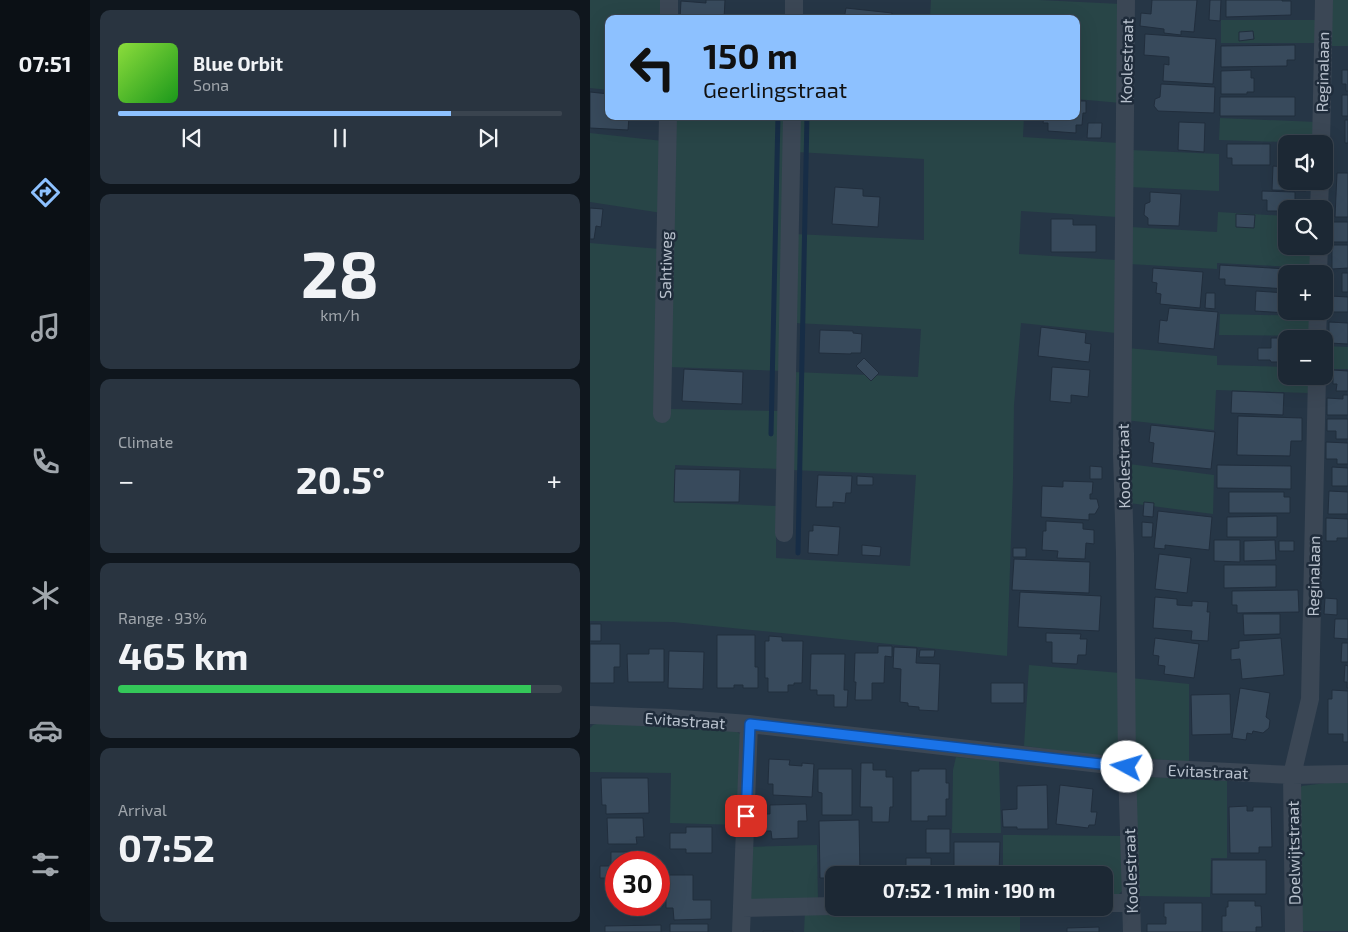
<!DOCTYPE html>
<html lang="en">
<head>
<meta charset="utf-8">
<style>
  :root { --surface:#1c2834; --page:#293440; --text:#f1f3f6; --muted:#a0a6ac; --line:#3a444f; --accent:#8dc1ff }
  body { margin:0; font-family:"Exo 2",sans-serif; background:var(--page); color:var(--text); height:100vh; display:flex; flex-direction:column; font-size:19px; white-space:nowrap }
  * { box-sizing:border-box; margin:0 }
  p { font-size:16px; color:var(--muted) }
  .icon { flex:none; width:28px; height:28px; fill:none; stroke:currentColor; stroke-width:2; stroke-linecap:round; stroke-linejoin:round }
  .map { position:relative; flex:1; overflow:hidden }
  .drawer { display:flex; flex-direction:column; gap:10px; padding:10px; background:#0f161d; width:500px }
  .drawer>* { flex:none }
  .hud { position:absolute; left:15px; top:15px; width:475px; height:105px; border-radius:10px; box-shadow:0 5px 20px #0002,0 0 0 1px var(--line); background:#8dc1ff; color:#111; overflow:hidden }
  .tools { position:absolute; left:688px; top:135px; display:grid; gap:10px }
  .tools a { display:grid; place-items:center; width:55px; height:55px; border-radius:10px; background:var(--surface); box-shadow:0 5px 20px #0002,0 0 0 1px var(--line); font-size:25px }
  .speed { position:absolute; left:15px; top:851px; display:flex; gap:10px; font-size:25px; font-weight:700; text-align:center }
  .speed>* { display:grid; place-content:center; width:65px; height:65px; border-radius:50%; background:var(--surface); box-shadow:0 5px 20px #0002,0 0 0 1px var(--line); line-height:1 }
  .speed .limit { border:8px solid #d22; background:#fff; color:#111 }
  .pin { position:absolute; display:grid; place-items:center; width:42px; height:42px; color:#fff; margin:-21px; border-radius:10px; box-shadow:0 2px 8px #0006 }
  .me { position:absolute; width:55px; margin:-28px; rotate:276deg; stroke-linejoin:round; filter:drop-shadow(0 0 4px #0008) }
  .turn { display:flex; align-items:center; gap:18px; height:105px; padding:0 15px; font-size:22px }
  .turn .icon { width:65px; height:65px; stroke-width:2.5 }
  .turn b { display:block; font-size:35px; line-height:42px }
  .big { font-size:38px; font-weight:700; line-height:1.1 }
  .drawer .tile { flex:1; display:flex; flex-direction:column; justify-content:center; gap:8px; min-width:0; padding:0 18px; border-radius:10px; background:var(--page) }
  .drawer .dial { align-items:center; gap:0 }
  .dial b { font-size:65px; line-height:1 }
  .song { display:flex; align-items:center; gap:15px }
  .cover { width:60px; height:60px; border-radius:8px; background:linear-gradient(135deg,hsl(90 70% 55%),hsl(120 70% 35%)) }
  .played { height:5px; border-radius:2px; background:linear-gradient(90deg,var(--accent) 75%,var(--line) 75%) }
  .keys { display:flex; justify-content:space-around; direction:ltr }
  .heat { display:flex; justify-content:space-between; align-items:center; font-size:28px; direction:ltr }
  .charge { height:8px; border-radius:4px; background:linear-gradient(90deg,#34c759 93%,var(--line) 0) }
  .trip { position:absolute; left:235px; top:866px; width:288px; height:50px; border-radius:10px; background:var(--surface); box-shadow:0 5px 20px #0002,0 0 0 1px var(--line); font-weight:700; line-height:50px; text-align:center }
  main { display:flex; flex:1; min-height:0 }
  .tab-bar { display:flex; flex-direction:column; width:90px; justify-content:space-around; align-items:center; background:#0b1015; color:var(--muted) }
  .tab-bar .icon { width:35px; height:35px }
  .tab-bar .selected { color:var(--accent) }
  .tab-bar b { font-size:22px; color:var(--text) }
  .map>svg:first-child { display:block }
  .green { fill:#284547 }
  .lines { fill:none; stroke-linecap:round; stroke-linejoin:round }
  .stream { stroke:#172d46; stroke-width:5 }
  .building { fill:#384a5c; stroke:#212e3d }
  .street { stroke:#3b4755; stroke-width:18 }
  .route-casing { stroke:#114b97; stroke-width:12 }
  .route { stroke:#1a73e8; stroke-width:9 }
  .labels { text-anchor:middle; dominant-baseline:central; stroke-width:5; stroke-linejoin:round; paint-order:stroke }
  .street-label { font-size:16px; fill:#b9c2ce; stroke:#1f2c3b }
</style>
</head>
<body>
<main>
<nav class="tab-bar">
<b>07:51</b>
<svg class="icon selected" aria-label="directions" viewBox="0 0 24 24"><path d="M12 3l9 9-9 9-9-9zM9 14v-3h6M13 9l2 2-2 2"/></svg>
<svg class="icon" aria-label="music" viewBox="0 0 24 24"><path d="M9 18V5l10-2v13"/><circle cx="6" cy="18" r="3"/><circle cx="16" cy="16" r="3"/></svg>
<svg class="icon" aria-label="phone" viewBox="0 0 24 24"><path d="M5 4h4l2 5-3 2q2 4 5 5l2-3 5 2v4C11 20 4 13 5 4z"/></svg>
<svg class="icon" aria-label="climate" viewBox="0 0 24 24"><path d="M12 3v18M4 7l16 10M4 17L20 7"/></svg>
<svg class="icon" aria-label="car" viewBox="0 0 24 24"><path d="M5 17H2v-5l4-1 3-4h7l3 4 3 1v5h-3M9 17h6M6 11h13"/><circle cx="7" cy="17" r="2"/><circle cx="17" cy="17" r="2"/></svg>
<svg class="icon" aria-label="filters" viewBox="0 0 24 24"><path d="M4 7h16M4 17h16"/><circle cx="9" cy="7" r="2"/><circle cx="15" cy="17" r="2"/></svg>
</nav>
<section class="drawer">
<div class="tile">
<div class="song"><i class="cover"></i><div><b>Blue Orbit</b><p>Sona</p></div></div>
<div class="played"></div>
<div class="keys"><svg class="icon" aria-label="previous" viewBox="0 0 24 24"><path d="M18 5L8 12l10 7zM5 5v14"/></svg><svg class="icon" aria-label="pause" viewBox="0 0 24 24"><path d="M8 5v14M16 5v14"/></svg><svg class="icon" aria-label="next" viewBox="0 0 24 24"><path d="M6 5l10 7-10 7zM19 5v14"/></svg></div>
</div>
<div class="tile dial"><b>28</b><p>km/h</p></div>
<div class="tile"><p>Climate</p>
<div class="heat"><a>−</a><b class="big">20.5°</b><a>+</a></div>
</div>
<div class="tile"><p>Range · 93%</p><b class="big">465 km</b><div class="charge"></div></div>
<div class="tile"><p>Arrival</p><b class="big">07:52</b></div>
</section>
<div class="map">
<svg width="758" height="932" viewBox="0 0 758 932">
  <rect width="100%" height="100%" fill="#263646"/>
  <!-- green -->
  <path class="green" d="M0,0H75V19H19V90L0,88Z
    M341,0H449L531,4V103L486,99V19H340Z
    M738,0H758V46H738Z
    M631,20H726V43H631Z
    M82,116H197L194,371L78,367Z
    M207,116H434L433,137L529,143L527,217L431,211L429,254L527,260L526,333L431,323L424,405L423,479L417,656L83,622L0,621V243L70,249L77,409L191,411L189,469L85,465V502L186,506V558L320,566L326,475L201,470L203,372L328,377L331,329L204,323V234L334,240V159L206,152Z
    M630,118L726,122L725,143L629,140Z
    M0,133L73,141L72,213L0,202Z
    M540,150L629,154V191L539,187Z
    M628,212L696,216V246H723V268L627,263V269L539,264L540,227L627,232Z
    M630,314L721,316L720,336L629,335Z
    M734,346L758,347V369H734Z
    M537,348L627,356V365L696,367V376H720L719,393L626,390L624,430L535,420Z
    M539,464L624,475L623,514L539,503Z
    M439,665L530,673V730L526,750L521,753L515,755H503L434,746Z
    M541,678L599,684V762L551,758L546,755L543,751Z
    M10,723L146,731L150,734L152,738L151,825L80,823L81,773L0,772V728L3,725Z
    M366,757L409,761L411,833H362L363,770Z
    M561,777L637,781V858H621L620,897L546,896V795C547,785 551,780 561,777Z
    M736,783H758V931H707L708,791L712,786Z
    M413,835L534,836L533,890L527,896L514,899V875H413Z
    M227,845L228,903L169,904L159,898V847Z
    M215,910H430V932H214Z"/>
  <g class="lines">
    <!-- stream -->
    <path class="stream" d="M181,434L188,116
      M208,553L217,116"/>
  </g>
  <!-- building -->
  <path class="building" d="M116,0H135L134,19H90L91,1L116,3Z
    M562,0H607L604,32L591,31V35L574,33V29L550,26L551,13L561,14Z
    M620,0H631L630,21L619,20Z
    M636,0H692V1H701V15L636,17Z
    M256,8L302,13V18L310,19H254Z
    M663,31L664,39L649,41V32Z
    M555,34L626,39L623,84L573,81L574,64L579,65V57L554,55Z
    M705,45V60H697V66L631,67V46Z
    M661,70V78H664V92H657V94H631V71Z
    M752,70H758V91H756V84H752Z
    M571,84L625,87L624,113L568,111L564,106L565,99L570,97Z
    M0,92L19,94V116H39L38,130L0,128Z
    M752,95H758V116H752Z
    M630,97H705V116H630Z
    M486,101H496V113H493L492,125H486V133L458,131V123H453L454,116H486Z
    M755,120H758V143H755Z
    M589,122L615,123L614,152L588,150Z
    M498,123H512L511,138H497Z
    M637,144H680V165H642V158H637Z
    M683,166L696,167V181H717L716,191L682,190Z
    M747,173H758V217H745Z
    M245,187L273,189V196L290,197L288,227L242,224Z
    M672,191L705,192V209H696V214H688V211H677V200H672Z
    M560,192L591,194L589,226L558,225V218L554,215L555,204L560,202Z
    M0,208L13,209L11,227L6,226L4,239H0Z
    M646,214L665,215L664,228L646,227Z
    M461,219H483V225H506V252H461Z
    M743,222H758V242H743Z
    M742,245H758V268L742,269Z
    M630,265L698,269V274H696V289L635,285V279H629Z
    M563,268L613,272L610,308L570,304L571,294L566,293L567,283L562,282Z
    M752,273H758V292H752Z
    M666,291L696,293V311H713V314L665,311Z
    M616,293H625V309L615,308Z
    M740,296L758,297V312H739Z
    M579,308L628,312L624,349L568,343L570,320L577,321Z
    M739,322L758,323V344L739,343Z
    M451,327L496,333L495,343L501,344L499,362L448,356Z
    M230,330L263,331V333L272,334L271,353H261V354L229,353Z
    M681,338H700L696,339V362H681L680,360H668V348H681Z
    M274,358L289,373L281,381L266,366Z
    M462,367L500,370L498,397L481,395V403L460,401Z
    M94,369L153,372L152,404L92,401Z
    M743,370L758,371V391H746L747,384H743Z
    M642,391L694,393L693,415L641,413Z
    M753,395H758V415H737V398L753,399Z
    M648,416L712,418V441H701L700,456L647,455Z
    M737,419H758V439H746V431H737Z
    M561,425L625,432L621,469L562,463L564,443L559,442Z
    M736,442L758,443V464H747V459H736Z
    M627,465L701,466V489L627,488Z
    M500,466L512,467V479H500Z
    M742,467L758,468V486H742Z
    M85,469L150,470L149,502H84Z
    M228,475L262,476L261,493H256L255,503L243,502V507H226Z
    M267,476L283,477V485H267Z
    M473,481L503,482L502,494H500V499H507L509,507L505,514H499V520L451,517L452,486L473,487Z
    M739,491L758,492V514H738Z
    M639,492H694V497H700V513H639Z
    M554,502L564,503L563,517L553,516Z
    M568,511L622,517L619,550L575,545V549L564,548Z
    M687,516V537H637V517Z
    M736,518L758,519V538H747V541H736Z
    M456,521L493,523V529L504,530V544L496,543L495,559L467,558L468,551L452,550L453,531H456Z
    M552,522L563,523L562,537H552Z
    M223,525L250,527L248,555L218,553L219,531H223Z
    M624,540H650V562L624,561Z
    M685,540L686,560L654,561V541Z
    M689,541H704V551H689Z
    M272,545L291,547L290,556L272,555Z
    M423,548H436V557H423Z
    M569,554L601,558L597,593L565,589Z
    M424,559L500,562L499,593L422,590Z
    M634,565H686V587L634,588Z
    M708,590L709,612L647,613V605H642V591Z
    M430,592L511,596L509,631L428,627Z
    M565,597L587,599V605L602,606V601L618,602L617,612H620L618,641L601,640L602,631L563,628Z
    M735,598L747,599V615L734,614Z
    M653,614H690V634L654,635Z
    M745,619H758V639L744,638Z
    M0,624H11V641H0Z
    M456,633L491,634L490,639H497L496,655H488L487,664L462,663V642H456Z
    M127,635H165V667H168V688H153V685H144V688H127Z
    M179,636L192,637V641H213L212,683H204V685H198V692H178V678H175V641H179Z
    M565,638L609,644L604,678L574,674L575,666L568,665L569,656L563,655Z
    M691,638L694,675L652,679L650,659L641,660V649L649,648V641Z
    M752,643H758V662H751Z
    M0,644H30V667H24V683H0Z
    M288,646H302V657L295,656L294,683H282V700H265L266,682H264L265,653H288Z
    M304,647L327,648L326,663L350,664L348,711L329,710V707L318,706V703L310,702L311,669L303,668Z
    M59,649H74V682H38L37,654H59Z
    M330,650H345L344,657H329Z
    M79,651L114,652L113,689L78,688Z
    M221,654H255L254,690H258L257,707H244V695H227V690H220Z
    M755,665L758,666V688H757V682H754Z
    M401,683H434V703H401Z
    M650,688L680,693L676,717L680,720L679,728L673,733L663,731L662,734L657,733L656,740L642,738Z
    M742,690L758,691V742H753V734H738V699H742Z
    M640,694L641,734L602,735L601,695Z
    M179,759L200,760L199,765L212,766V763L224,764L222,797L183,795V784H178Z
    M271,763H283V770H296V777H303V807H300L299,822H282V807H270Z
    M228,769H262V815H232V793L228,792Z
    M329,769H356V783H359V799H356V816H338V821H321V771H329Z
    M11,778H58L59,813L16,814V805H12Z
    M457,785L458,829H427V827H413L412,810L427,809V786Z
    M470,785L503,789L501,812H507L505,825H499L498,828L466,824Z
    M216,804L217,821H208V838L182,839L181,831H173V814H180V805Z
    M657,806V811H663V807H681L682,847H669V853H640L639,807Z
    M17,818H53L54,837H46L47,844H18Z
    M269,820L270,875H244V882L238,883L237,878H230L229,821Z
    M96,827H122V853H96V849H80V833H96Z
    M336,829H360V853H336Z
    M364,842H410L409,874H374V868H364Z
    M21,852H48V862H56H26V881H21V878H10V866H21Z
    M316,858H341V875H316Z
    M622,860H676V894H622Z
    M76,875H103V900H121V919L84,920L83,908H76Z
    M69,887H73V906H44V905H69Z
    M638,901H665V906H671L672,927H666V932H632V916H636V907H638Z
    M574,903H612V932H557V924H576V917H574Z
    M80,924H118V932H80Z
    M71,925V932H15V926Z
    M509,927V932H477V928Z
    M173,931H203V932H173Z"/>
  <g class="lines">
    <!-- street -->
    <path class="street" d="M536,0L532,454L535,554L537,767L542,932
      M79,19V0
      M204,19V0
      M731,144L734,0
      M729,209L730,181
      M728,274L729,246
      M727,339L728,311
      M72,414L78,116
      M194,533L202,116
      M0,715L77,718L159,724L537,767L702,775L758,774
      M514,903H541
      M152,908L244,906
      M151,932L159,724
      M704,932L702,775L720,699L727,376"/>
  </g>
  <g class="lines">
    <defs>
      <path id="route" d="M156,816L160,724L537,767"/>
    </defs>
    <!-- route casing -->
    <use href="#route" class="route-casing"/>
    <!-- route -->
    <use href="#route" class="route"/>
  </g>
  <g class="labels">
    <!-- street labels -->
    <g class="street-label">
      <text transform="translate(536 61) rotate(-89)">Koolestraat</text>
      <text transform="translate(732 72) rotate(-89)">Reginalaan</text>
      <text transform="translate(75 265) rotate(-89)">Sahtiweg</text>
      <text transform="translate(533 466) rotate(-91)">Koolestraat</text>
      <text transform="translate(723 576) rotate(-89)">Reginalaan</text>
      <text transform="translate(95 720) rotate(4)">Evitastraat</text>
      <text transform="translate(618 771) rotate(2)">Evitastraat</text>
      <text transform="translate(703 853) rotate(-91)">Doelwijtstraat</text>
      <text transform="translate(540 871) rotate(-92)">Koolestraat</text>
    </g>
  </g>
</svg>
<div class="tools">
<a><svg class="icon" aria-label="sound" viewBox="0 0 24 24"><path d="M4 9h4l5-4v14l-5-4H4zM17 9q2 3 0 6"/></svg></a>
<a><svg class="icon" aria-label="search" viewBox="0 0 24 24"><circle cx="10" cy="10" r="6"/><path d="M15 15l6 6"/></svg></a>
<a>+</a>
<a>−</a>
</div>
<div class="speed"><div class="limit">30</div></div>
<div class="pin" style="left:156px;top:816px;background:#d93025"><svg class="icon" aria-label="arrive" viewBox="0 0 24 24"><path d="M6 21V4h12l-3 4 3 4H6"/></svg></div>
<svg class="me" style="left:537px;top:767px" viewBox="-20 -20 40 40"><circle r="19" fill="#fff"/><path d="M0-13L10 11 0 6-10 11z" fill="#1a73e8"/></svg>
<div class="trip">07:52 · 1 min · 190 m</div>
<div class="hud">
<div class="turn"><svg class="icon" aria-label="left" viewBox="0 0 24 24"><path d="M17 20v-9H6M10 6l-5 5 5 5"/></svg><div><b>150 m</b>Geerlingstraat</div></div>
</div>
</div>
</main>
</body>
</html>
